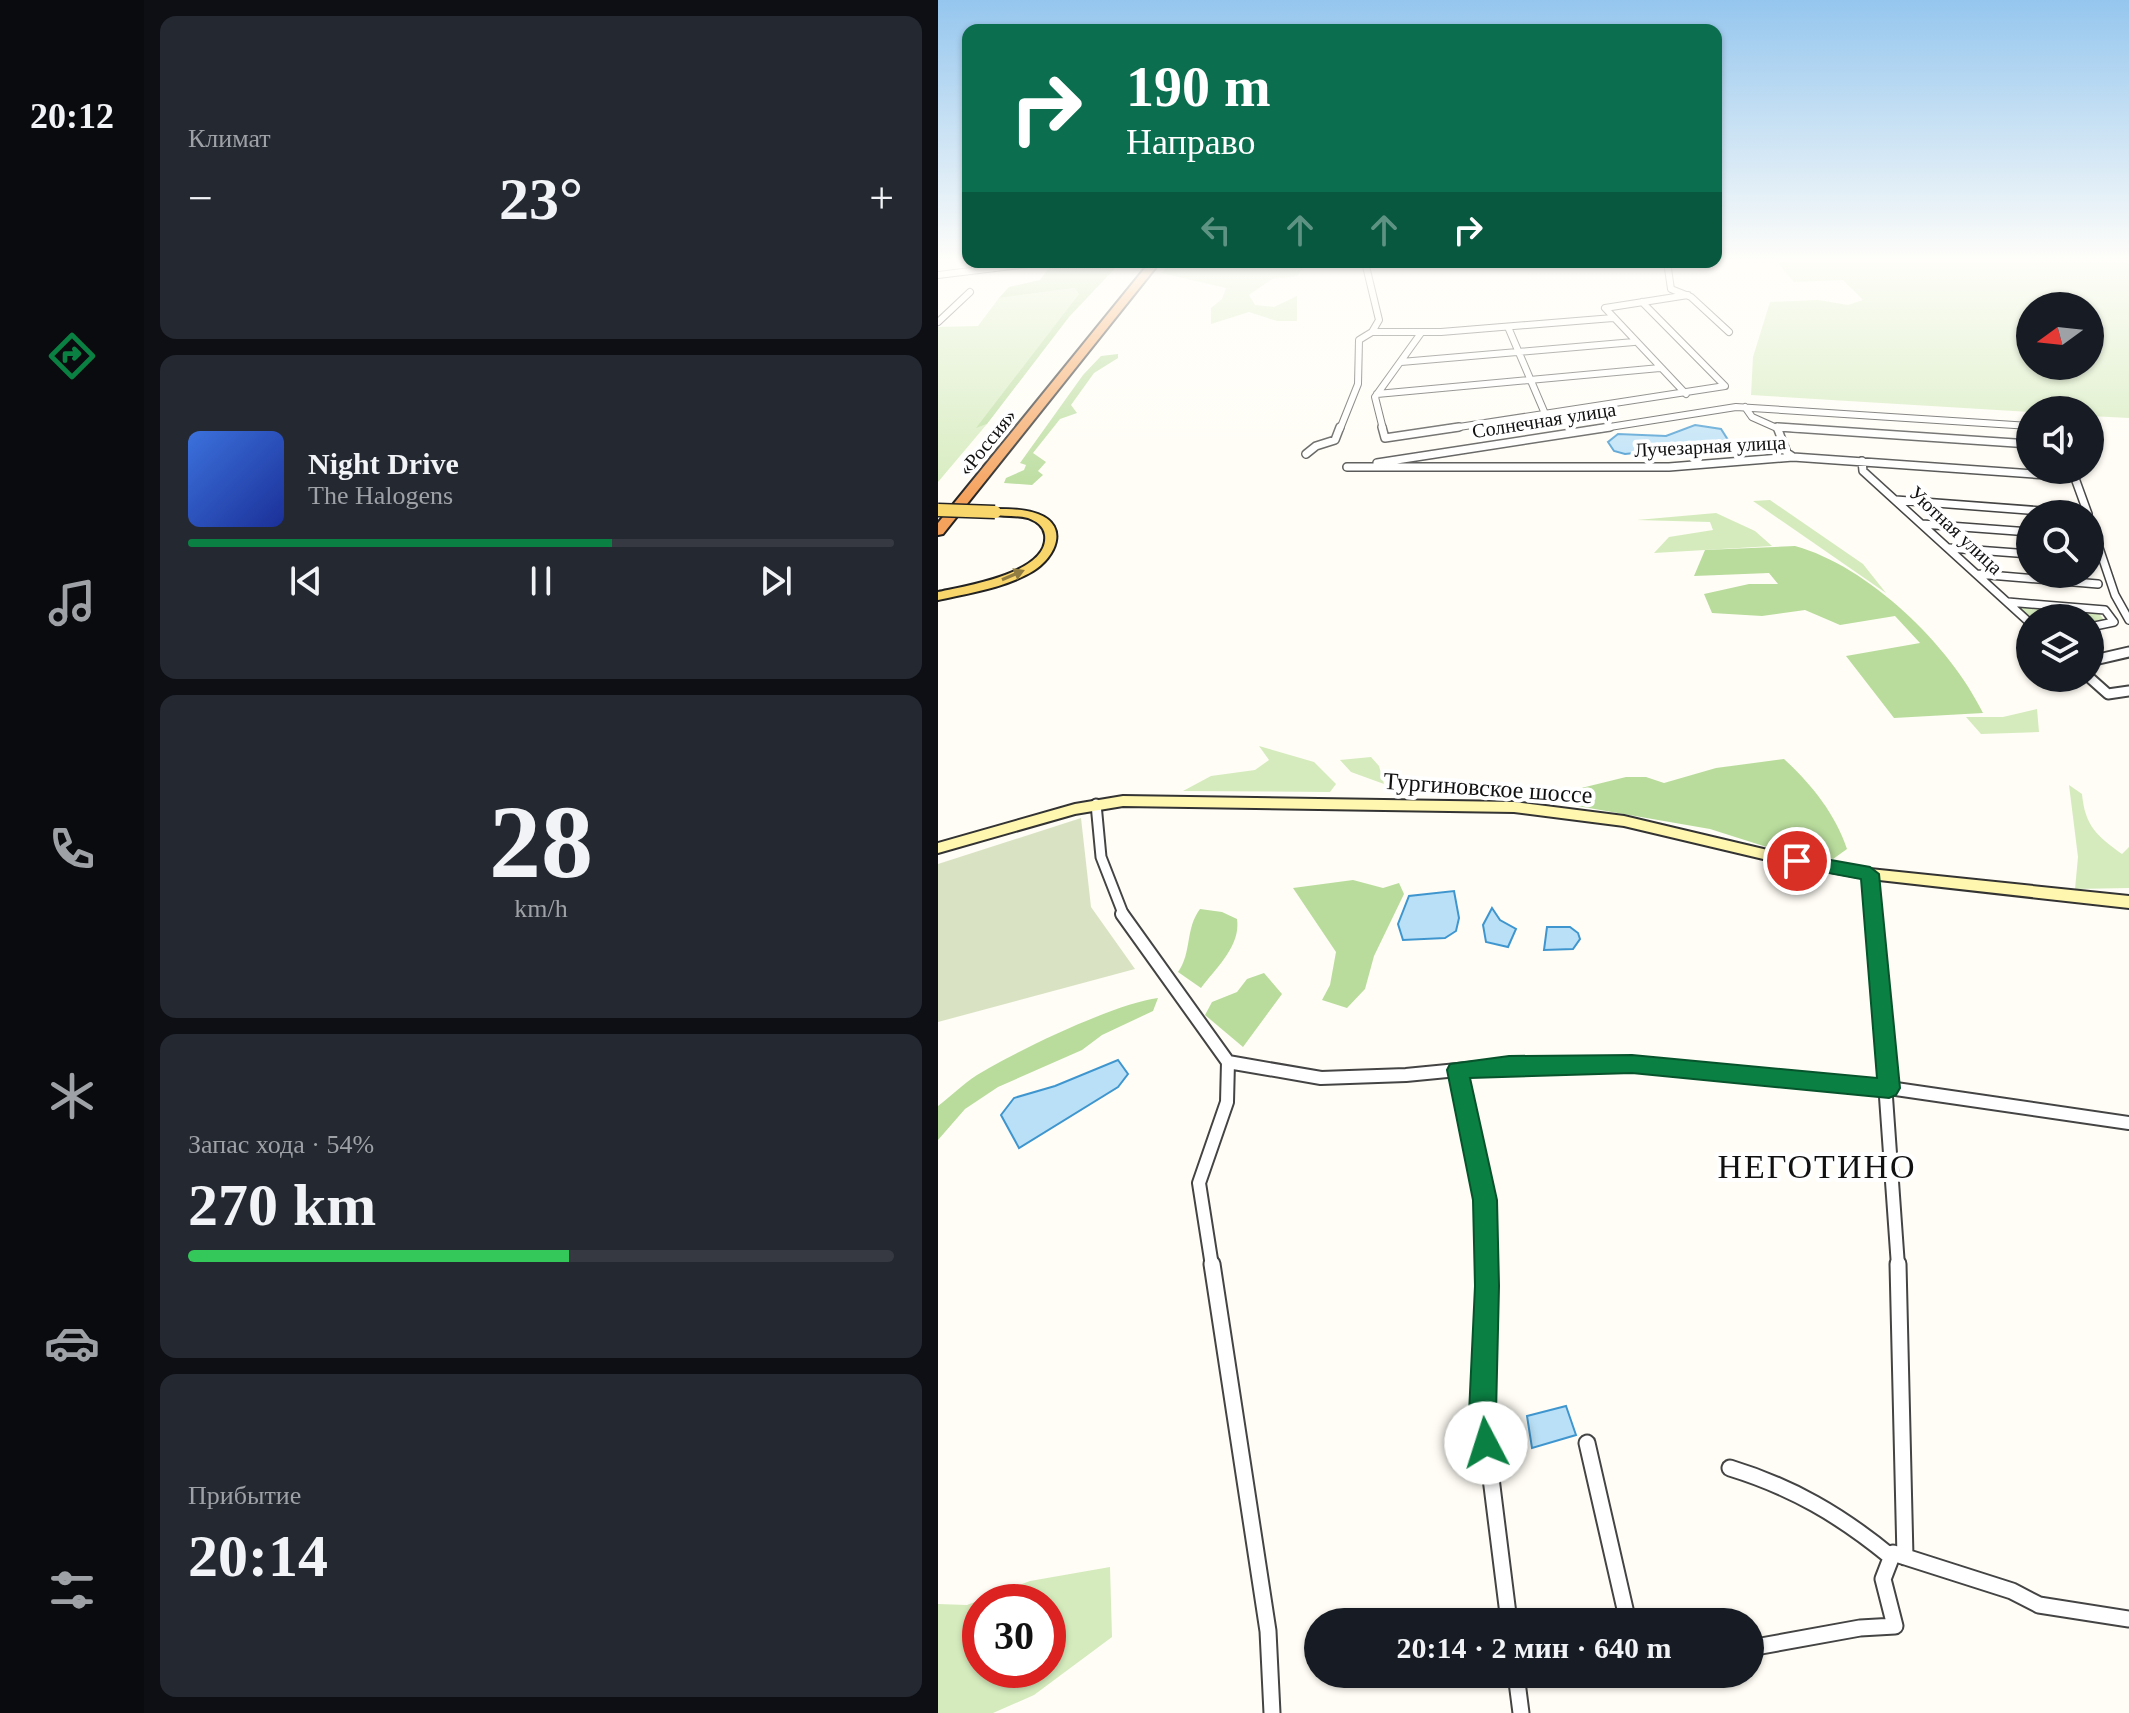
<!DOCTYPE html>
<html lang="ru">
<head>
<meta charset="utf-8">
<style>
  :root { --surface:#171b24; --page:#242831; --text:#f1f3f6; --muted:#9ea1a6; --line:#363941; --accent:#0b8043 }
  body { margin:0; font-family:"Times New Roman",serif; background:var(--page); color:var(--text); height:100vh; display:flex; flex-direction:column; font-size:30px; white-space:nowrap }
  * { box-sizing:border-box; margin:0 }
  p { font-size:26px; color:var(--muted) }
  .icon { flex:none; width:44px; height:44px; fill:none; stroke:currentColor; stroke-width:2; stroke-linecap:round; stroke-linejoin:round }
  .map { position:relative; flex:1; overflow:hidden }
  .details { display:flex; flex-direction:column; gap:16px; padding:16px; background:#0d0f14; width:794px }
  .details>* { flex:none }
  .banner { position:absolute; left:24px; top:24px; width:760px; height:244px; border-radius:16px; box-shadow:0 2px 6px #0004; background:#0b6e4f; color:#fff; overflow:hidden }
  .needle { width:52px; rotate:255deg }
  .buttons { position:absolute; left:1078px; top:292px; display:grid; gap:16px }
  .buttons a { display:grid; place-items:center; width:88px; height:88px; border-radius:50%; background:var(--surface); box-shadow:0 2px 6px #0004; font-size:40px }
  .speed { position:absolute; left:24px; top:1584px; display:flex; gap:16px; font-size:40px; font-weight:700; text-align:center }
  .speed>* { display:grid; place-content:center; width:104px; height:104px; border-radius:50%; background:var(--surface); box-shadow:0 2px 6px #0004; line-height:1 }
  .speed .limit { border:12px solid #d22; background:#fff; color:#111 }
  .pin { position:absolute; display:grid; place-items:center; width:68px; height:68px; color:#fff; margin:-34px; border:4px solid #fff; border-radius:50%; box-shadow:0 2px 8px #0007 }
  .me { position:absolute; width:88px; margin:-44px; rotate:355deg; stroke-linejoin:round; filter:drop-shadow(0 0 6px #0008) }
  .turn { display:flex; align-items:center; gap:28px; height:168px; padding:0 32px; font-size:36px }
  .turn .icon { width:104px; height:104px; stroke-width:2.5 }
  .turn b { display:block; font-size:56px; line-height:68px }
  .lanes { display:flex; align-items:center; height:76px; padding:0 32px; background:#0003; justify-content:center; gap:40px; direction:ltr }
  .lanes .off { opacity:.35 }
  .big { font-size:60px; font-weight:600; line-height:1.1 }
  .details .card { flex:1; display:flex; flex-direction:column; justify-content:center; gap:12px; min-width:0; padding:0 28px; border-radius:16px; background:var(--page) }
  .details .dial { align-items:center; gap:0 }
  .dial b { font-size:104px; line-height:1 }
  .song { display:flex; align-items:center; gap:24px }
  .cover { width:96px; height:96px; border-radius:12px; background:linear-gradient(135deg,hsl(220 70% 55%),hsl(230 70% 35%)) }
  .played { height:8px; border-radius:4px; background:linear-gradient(90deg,var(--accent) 60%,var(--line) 60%) }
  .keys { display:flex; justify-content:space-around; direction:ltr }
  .heat { display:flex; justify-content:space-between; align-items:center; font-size:44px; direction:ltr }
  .charge { height:12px; border-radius:6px; background:linear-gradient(90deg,#34c759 54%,var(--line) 0) }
  .trip { position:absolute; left:366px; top:1608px; width:460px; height:80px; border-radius:40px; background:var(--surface); box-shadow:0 2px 6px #0004; font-weight:600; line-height:80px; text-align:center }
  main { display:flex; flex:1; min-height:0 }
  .tab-bar { display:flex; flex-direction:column; width:144px; justify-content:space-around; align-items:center; background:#090b0e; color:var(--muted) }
  .tab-bar .icon { width:56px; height:56px }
  .tab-bar .active { color:var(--accent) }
  .tab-bar b { font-size:36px; color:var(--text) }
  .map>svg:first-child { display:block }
  .green { fill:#d5ebbd; fill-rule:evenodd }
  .forest { fill:#b9dc9c }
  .cemetery { fill:#d9e3c4 }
  .water { fill:#b9e0f7; stroke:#3f96cf; stroke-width:2 }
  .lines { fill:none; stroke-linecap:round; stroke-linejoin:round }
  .street-far4-casing { stroke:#444; stroke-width:8 }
  .street-far3-casing { stroke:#444; stroke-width:10 }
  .street-far2-casing { stroke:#444; stroke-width:13 }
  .street-far1-casing { stroke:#444; stroke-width:16 }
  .street-casing { stroke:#444; stroke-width:19 }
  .secondary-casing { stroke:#333; stroke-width:4 }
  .primary-casing { stroke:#222; stroke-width:4 }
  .highway-casing { stroke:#222; stroke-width:4 }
  .street-far4 { stroke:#fff; stroke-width:6 }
  .street-far3 { stroke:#fff; stroke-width:7 }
  .street-far2 { stroke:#fff; stroke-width:9 }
  .street-far1 { stroke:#fff; stroke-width:12 }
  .street { stroke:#fff; stroke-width:15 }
  .secondary { fill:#fff6b0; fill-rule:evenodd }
  .primary { fill:#f9d66b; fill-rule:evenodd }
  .highway { fill:#f5a25d; fill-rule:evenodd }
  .primary-bridge-casing { stroke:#222; stroke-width:15; stroke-linecap:butt }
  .primary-bridge { stroke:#f9d66b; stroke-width:12 }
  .oneway { fill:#917d42 }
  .route { fill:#0b8043; stroke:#07532c; stroke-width:2 }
  .labels { text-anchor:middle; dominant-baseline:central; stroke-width:8; stroke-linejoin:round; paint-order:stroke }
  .far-street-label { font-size:20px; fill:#111; stroke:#fff }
  .street-label { font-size:24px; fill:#111; stroke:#fff }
  .near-quarter-label { font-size:34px; letter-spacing:2px; fill:#111; stroke:#fff }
</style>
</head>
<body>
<main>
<nav class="tab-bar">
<b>20:12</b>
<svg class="icon active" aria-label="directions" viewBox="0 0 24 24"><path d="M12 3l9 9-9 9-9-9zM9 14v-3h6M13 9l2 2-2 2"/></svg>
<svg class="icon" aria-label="music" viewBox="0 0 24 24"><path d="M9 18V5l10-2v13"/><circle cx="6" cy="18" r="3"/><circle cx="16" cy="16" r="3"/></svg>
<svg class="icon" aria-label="phone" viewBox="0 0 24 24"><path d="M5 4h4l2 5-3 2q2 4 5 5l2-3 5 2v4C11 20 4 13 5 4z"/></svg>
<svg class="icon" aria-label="climate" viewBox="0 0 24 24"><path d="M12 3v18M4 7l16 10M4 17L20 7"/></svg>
<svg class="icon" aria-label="car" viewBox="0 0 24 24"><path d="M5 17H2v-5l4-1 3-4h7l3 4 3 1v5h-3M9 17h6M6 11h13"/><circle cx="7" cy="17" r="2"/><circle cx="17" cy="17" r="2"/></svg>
<svg class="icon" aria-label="filters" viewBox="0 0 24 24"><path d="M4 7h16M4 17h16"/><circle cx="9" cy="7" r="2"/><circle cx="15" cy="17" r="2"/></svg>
</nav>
<section class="details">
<div class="card"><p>Климат</p>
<div class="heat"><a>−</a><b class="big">23°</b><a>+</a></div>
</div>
<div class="card">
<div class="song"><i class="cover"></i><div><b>Night Drive</b><p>The Halogens</p></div></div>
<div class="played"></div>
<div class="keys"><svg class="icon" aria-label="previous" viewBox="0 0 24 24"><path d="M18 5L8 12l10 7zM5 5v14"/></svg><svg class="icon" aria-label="pause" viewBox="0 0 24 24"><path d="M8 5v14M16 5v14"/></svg><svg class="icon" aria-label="next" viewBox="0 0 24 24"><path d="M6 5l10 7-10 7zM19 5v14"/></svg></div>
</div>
<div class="card dial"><b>28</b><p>km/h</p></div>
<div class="card"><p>Запас хода · 54%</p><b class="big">270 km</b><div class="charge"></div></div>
<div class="card"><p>Прибытие</p><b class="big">20:14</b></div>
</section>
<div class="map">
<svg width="1191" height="1713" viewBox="0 0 1191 1713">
  <rect width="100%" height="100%" fill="#fffdf5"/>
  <!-- green -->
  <path class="green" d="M842,260H1191V418L1152,416V410L1092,412L813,395L815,357L832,302L880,300L910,305L925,300L905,280L856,282L839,262ZM1092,306H1152V366H1092Z
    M232,262H369L359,276L334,279L311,295L317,305L336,307L359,296V321H339L311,312L273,324V308L284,299L288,288L224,273Z
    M137,288L142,294L40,427L49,424L0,482V327L40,326L61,298Z
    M832,500L925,564L948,593L815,501Z
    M778,513L817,531L834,546L716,553L731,537L775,530L772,522L699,520Z
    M1080,606L1160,612L1166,620L1152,623V618L1092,621Z
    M1099,709L1101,732L1043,734L1028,717H1065Z
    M321,746L376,762L398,784L392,792L245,791L273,776L317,770L331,760Z
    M433,757L441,766L446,784L413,772L402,760Z
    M1131,785L1144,794C1147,826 1159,836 1184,854L1191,847V888L1137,889L1140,857Z
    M172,1567L174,1637L96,1695L55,1713H0V1604L29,1605L92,1581ZM42,1602H110V1670H42Z"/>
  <!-- forest -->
  <path class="forest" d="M128,262H183L131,317L49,424L38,428L141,294L137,288L61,298L71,287L102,280L110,269Z
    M180,354V358L156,373L133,405L139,413L122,419L95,453L108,462L100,471L105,475L94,485L66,483L68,478L86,470L88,465L82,463L145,375L163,356Z
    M857,546C930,566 1012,645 1045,713L956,718L908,656L982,643L957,616L902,625L867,610L824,616L774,613L766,594L811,584H840L831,573L756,576L767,550Z
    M846,759C873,784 897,813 909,849L895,859L835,849L772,829L622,803L627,792L688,777H708L726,783L778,768Z
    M415,880L445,888L461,883L466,894L436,956L427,989L409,1008L384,1000L392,985L398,952L355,888Z
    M262,909L284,912L299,919C303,946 278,968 263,988L240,972C254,953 247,929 262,909Z
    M326,973L344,994L305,1047L267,1015L274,1002L299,992L309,979Z
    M220,998L215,1011L164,1035L144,1050L60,1087L27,1109L0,1140V1106C13,1096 25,1084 39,1075C76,1052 178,1003 220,998Z"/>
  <!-- cemetery -->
  <path class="cemetery" d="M143,818L153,907L197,969L0,1022V864Z"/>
  <!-- water -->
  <path class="water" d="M757,425L783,429L790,440L750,453L746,448L687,454L676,451L670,442L680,434L728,436Z
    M516,891L521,918L518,931L507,938L465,940L460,924L471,896Z
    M554,908L562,920L578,929L570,947L548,942L545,925Z
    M609,927H632L640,933L642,939L635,949L606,950Z
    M180,1060L190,1074L180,1087L81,1148L63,1115L76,1098L117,1086Z
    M628,1406L638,1435L594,1448L589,1416Z"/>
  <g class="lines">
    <defs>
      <path id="street-far4" d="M729,262L733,289L753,297L791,332
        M0,275L106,262
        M0,322L32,292
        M570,327L608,416
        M434,332H503L675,318
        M463,362L696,342
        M439,394L722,368
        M748,394L667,308L750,295
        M807,407L814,417L841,429
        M840,427L865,429
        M402,429L420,384L421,340L434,332L441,320L427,262
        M445,429L437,397L483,333
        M508,429L787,386L704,302
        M659,429L798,407L1092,426"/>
      <path id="street-far3" d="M444,427L447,438L521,427
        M839,427L849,453L855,457
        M840,427L1092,444
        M368,454L378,446L397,440L402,427
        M924,461L925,471L1092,623
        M439,463L672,427
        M409,467H731L855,457L1137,477
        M1134,470L1150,514
        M958,500L1144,514
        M1152,521L1177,595L1191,620
        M984,524L1092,532
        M1011,548L1092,554
        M1039,574L1160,584
        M1070,602L1167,610L1176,622L1152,627"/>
      <path id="street-far2" d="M1152,661L1191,652
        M1152,678L1170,694L1191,691
        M158,804L163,857L186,916
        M932,874L936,916"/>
      <path id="street-far1" d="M184,914L290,1062L383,1078L468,1075L571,1065L694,1064L951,1088L1191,1123
        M935,914L960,1266
        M520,1070L547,1200L549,1266
        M274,1266L261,1183L289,1102L290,1062"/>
      <path id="street" d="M274,1264L330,1631L334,1713
        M548,1264L545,1414L571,1622
        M960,1264L967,1557
        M649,1443L690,1622
        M792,1468C854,1487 902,1515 952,1556
        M812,1648L922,1628L957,1626L945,1579L955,1553L1074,1591L1101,1605L1191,1619
        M578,1674L583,1713"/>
      <path id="secondary" d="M185,796L576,802L686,816L838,852L932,869L1191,896V908L932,879L838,862L686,826L576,812L185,806L137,814L0,853V843L137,804Z"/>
      <path id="primary" d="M57,509C71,509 87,509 100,514C132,526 117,558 95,571C67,588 31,593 0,600V592C27,586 112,573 107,535C106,526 98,521 90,518C78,515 65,517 53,514L51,512Z"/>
      <path id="highway" d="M212,262H222L5,534L0,535V523Z"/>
    </defs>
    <!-- street-far4 casing -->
    <use href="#street-far4" class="street-far4-casing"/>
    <!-- street-far3 casing -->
    <use href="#street-far3" class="street-far3-casing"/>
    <!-- street-far2 casing -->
    <use href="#street-far2" class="street-far2-casing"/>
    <!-- street-far1 casing -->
    <use href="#street-far1" class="street-far1-casing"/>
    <!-- street casing -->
    <use href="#street" class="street-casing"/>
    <!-- secondary casing -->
    <use href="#secondary" class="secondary-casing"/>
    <!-- primary casing -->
    <use href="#primary" class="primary-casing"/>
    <!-- highway casing -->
    <use href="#highway" class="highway-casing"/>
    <!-- street-far4 -->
    <use href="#street-far4" class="street-far4"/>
    <!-- street-far3 -->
    <use href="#street-far3" class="street-far3"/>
    <!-- street-far2 -->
    <use href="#street-far2" class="street-far2"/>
    <!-- street-far1 -->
    <use href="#street-far1" class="street-far1"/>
    <!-- street -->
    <use href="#street" class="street"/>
    <!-- secondary -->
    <use href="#secondary" class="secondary"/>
    <!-- primary -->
    <use href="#primary" class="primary"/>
    <!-- highway -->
    <use href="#highway" class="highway"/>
    <defs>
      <path id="primary-bridge" d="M0,510L57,512"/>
    </defs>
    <!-- primary-bridge casing -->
    <use href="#primary-bridge" class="primary-bridge-casing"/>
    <!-- primary-bridge -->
    <use href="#primary-bridge" class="primary-bridge"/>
  </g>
  <!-- one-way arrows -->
  <defs><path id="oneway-solid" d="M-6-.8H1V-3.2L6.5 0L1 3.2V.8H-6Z" transform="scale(2)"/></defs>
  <use class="oneway" href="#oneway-solid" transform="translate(75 575) rotate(-23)"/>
  <!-- sky -->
  <linearGradient id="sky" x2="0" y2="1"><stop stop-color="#95c6ee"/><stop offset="0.52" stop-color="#fffefa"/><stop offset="1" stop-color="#fffefa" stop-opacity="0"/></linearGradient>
  <rect width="1191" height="500" fill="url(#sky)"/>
  <!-- route -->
  <path class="route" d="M859,854L932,867L941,874L962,1088L958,1095L951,1098L694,1073L532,1078L559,1200L561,1286L558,1414L562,1443L558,1453L548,1457L539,1453L531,1414L537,1286L535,1200L509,1070L512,1064L571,1056L694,1055L939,1078L923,879L853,866V856Z"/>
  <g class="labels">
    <!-- far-street labels -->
    <g class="far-street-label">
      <text transform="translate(606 420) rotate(-9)">Солнечная улица</text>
      <text transform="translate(49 442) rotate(-51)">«Россия»</text>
      <text transform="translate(772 446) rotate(-3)">Лучезарная улица</text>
      <text transform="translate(1018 530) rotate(43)">Уютная улица</text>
    </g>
    <!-- street labels -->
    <g class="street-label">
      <text transform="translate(550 788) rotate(4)">Тургиновское шоссе</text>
    </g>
    <!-- near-quarter labels -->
    <g class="near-quarter-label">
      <text x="879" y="1166">НЕГОТИНО</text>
    </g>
  </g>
</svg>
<div class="buttons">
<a><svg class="needle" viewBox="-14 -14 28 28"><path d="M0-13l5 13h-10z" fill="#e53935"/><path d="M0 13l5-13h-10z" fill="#9ea1a6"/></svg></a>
<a><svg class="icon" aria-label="sound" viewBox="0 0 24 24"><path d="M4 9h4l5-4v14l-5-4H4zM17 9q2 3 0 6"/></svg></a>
<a><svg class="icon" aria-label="search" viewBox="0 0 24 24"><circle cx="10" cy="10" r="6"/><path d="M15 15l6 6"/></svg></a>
<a><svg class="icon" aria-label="layers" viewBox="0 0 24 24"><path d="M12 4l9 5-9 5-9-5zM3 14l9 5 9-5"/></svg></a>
</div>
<div class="speed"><div class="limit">30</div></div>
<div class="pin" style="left:859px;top:861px;background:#d93025"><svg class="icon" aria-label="arrive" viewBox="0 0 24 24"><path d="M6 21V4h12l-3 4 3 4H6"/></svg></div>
<svg class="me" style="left:548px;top:1443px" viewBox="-20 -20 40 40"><circle r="19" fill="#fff"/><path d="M0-13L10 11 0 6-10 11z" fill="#0b8043"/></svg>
<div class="trip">20:14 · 2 мин · 640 m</div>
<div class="banner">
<div class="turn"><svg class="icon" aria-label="right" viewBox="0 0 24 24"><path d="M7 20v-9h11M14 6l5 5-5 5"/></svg><div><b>190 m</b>Направо</div></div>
<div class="lanes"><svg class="icon off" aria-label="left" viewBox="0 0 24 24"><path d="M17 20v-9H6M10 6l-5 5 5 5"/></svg><svg class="icon off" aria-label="ahead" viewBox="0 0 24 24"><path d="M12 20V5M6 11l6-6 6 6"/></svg><svg class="icon off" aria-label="ahead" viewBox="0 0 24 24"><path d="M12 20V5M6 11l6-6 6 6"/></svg><svg class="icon" aria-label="right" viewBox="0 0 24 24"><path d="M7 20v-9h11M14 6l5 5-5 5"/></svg></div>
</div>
</div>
</main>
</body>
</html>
